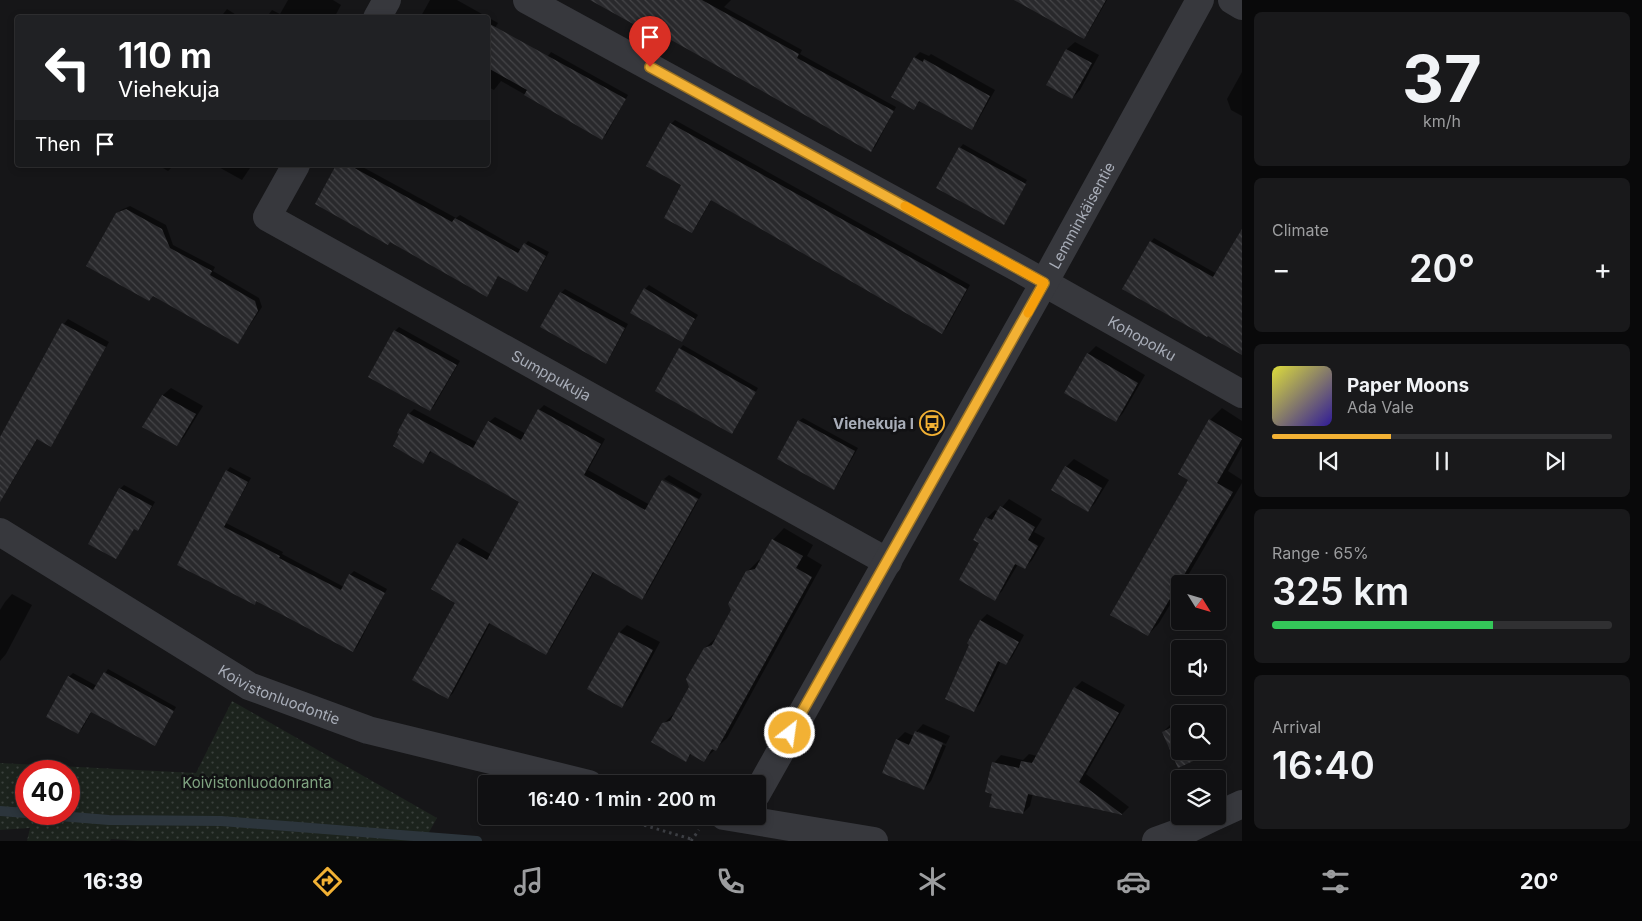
<!DOCTYPE html>
<html lang="en">
<head>
<meta charset="utf-8">
<style>
  :root { --surface:#101012; --page:#19191b; --text:#f1f3f6; --muted:#9c9d9f; --line:#303032; --accent:#f2b134 }
  body { margin:0; font-family:Inter,sans-serif; background:var(--page); color:var(--text); height:100vh; display:flex; flex-direction:column; font-size:19px; white-space:nowrap }
  * { box-sizing:border-box; margin:0 }
  p { font-size:16px; color:var(--muted) }
  .icon { flex:none; width:28px; height:28px; fill:none; stroke:currentColor; stroke-width:2; stroke-linecap:round; stroke-linejoin:round }
  .map { position:relative; flex:1; overflow:hidden }
  .sheet { display:flex; flex-direction:column; gap:12px; padding:12px; background:#09090a; width:400px }
  .sheet>* { flex:none }
  .top-card { position:absolute; left:15px; top:15px; width:475px; height:152px; border-radius:5px; box-shadow:0 2px 8px #0003,0 0 0 1px var(--line); background:#202124; color:#fff; overflow:hidden }
  .needle { width:32px; rotate:127deg }
  .controls { position:absolute; left:1171px; top:575px; display:grid; gap:10px }
  .controls a { display:grid; place-items:center; width:55px; height:55px; border-radius:5px; background:var(--surface); box-shadow:0 2px 8px #0003,0 0 0 1px var(--line); font-size:25px }
  .speed { position:absolute; left:15px; top:760px; display:flex; gap:10px; font-size:25px; font-weight:700; text-align:center }
  .speed>* { display:grid; place-content:center; width:65px; height:65px; border-radius:50%; background:var(--surface); box-shadow:0 2px 8px #0003,0 0 0 1px var(--line); line-height:1 }
  .speed .limit { border:8px solid #d22; background:#fff; color:#111 }
  .pin { position:absolute; display:grid; place-items:center; width:42px; height:42px; color:#fff; margin:-51px -21px; border-radius:50% 50% 50% 0; rotate:-45deg; box-shadow:0 0 5px #0007 }
  .pin .icon { rotate:45deg }
  .me { position:absolute; width:55px; margin:-28px; rotate:30deg; stroke-linejoin:round; filter:drop-shadow(0 0 4px #0008) }
  .turn { display:flex; align-items:center; gap:18px; height:105px; padding:0 20px; font-size:22px }
  .turn .icon { width:65px; height:65px; stroke-width:2.5 }
  .turn b { display:block; font-size:35px; line-height:42px }
  .then { display:flex; align-items:center; height:48px; padding:0 20px; background:#0003; gap:10px; font-size:19px }
  .big { font-size:38px; font-weight:600; line-height:1.1 }
  .sheet .widget { flex:1; display:flex; flex-direction:column; justify-content:center; gap:8px; min-width:0; padding:0 18px; border-radius:8px; background:var(--page) }
  .sheet .dial { align-items:center; gap:0 }
  .dial b { font-size:65px; line-height:1 }
  .song { display:flex; align-items:center; gap:15px }
  .cover { width:60px; height:60px; border-radius:8px; background:linear-gradient(135deg,hsl(60 70% 55%),hsl(250 70% 35%)) }
  .played { height:5px; border-radius:2px; background:linear-gradient(90deg,var(--accent) 35%,var(--line) 35%) }
  .keys { display:flex; justify-content:space-around; direction:ltr }
  .heat { display:flex; justify-content:space-between; align-items:center; font-size:28px; direction:ltr }
  .charge { height:8px; border-radius:4px; background:linear-gradient(90deg,#34c759 65%,var(--line) 0) }
  .trip { position:absolute; left:478px; top:775px; width:288px; height:50px; border-radius:5px; background:var(--surface); box-shadow:0 2px 8px #0003,0 0 0 1px var(--line); font-weight:600; line-height:50px; text-align:center }
  .tab-bar { display:flex; height:80px; justify-content:space-around; align-items:center; background:#060607; color:var(--muted) }
  .tab-bar .icon { width:35px; height:35px }
  .tab-bar .selected { color:var(--accent) }
  .tab-bar b { font-size:22px; color:var(--text) }
  main { display:flex; flex:1; min-height:0 }
  .map>svg:first-child { display:block }
  .park { fill:url(#park-dots); fill-rule:evenodd }
  .shadow { fill:#0007 }
  .lines { fill:none; stroke-linecap:round; stroke-linejoin:round }
  .stream { stroke:#2c353c; stroke-width:10 }
  .building { fill:url(#building-back-hatch) }
  .path { stroke:#3d3f44; stroke-width:3; stroke-dasharray:2.5 4; stroke-linecap:butt }
  .minor { stroke:#37383d; stroke-width:28 }
  .route-casing { stroke:#9d7322; stroke-width:12 }
  .route { stroke:#f2b134; stroke-width:9 }
  .slow { stroke:#f59e0b; stroke-width:9 }
  .labels { text-anchor:middle; dominant-baseline:central; stroke-width:5; stroke-linejoin:round; paint-order:stroke }
  .street-label { font-size:15px; fill:#a8adb8; stroke:#111113 }
  .poi-label { font-size:15px; font-weight:bold; fill:#a8adb8; stroke:#111113; text-anchor:end }
  .park-label { font-size:15px; fill:#7fa381; stroke:#111113 }
</style>
</head>
<body>
<main>
<div class="map">
<svg width="1242" height="841" viewBox="0 0 1242 841">
  <defs>
    <pattern id="park-dots" width="8" height="8" patternUnits="userSpaceOnUse" patternTransform="scale(1.25)"><rect width="8" height="8" fill="#1c231d"/><path d="M2 2h.1M6 6h.1" fill="none" stroke="#3a403c" stroke-width="1.8" stroke-linecap="round"/></pattern>
    <pattern id="building-back-hatch" width="6" height="6" patternUnits="userSpaceOnUse" patternTransform="scale(1.25)"><rect width="6" height="6" fill="#29292c"/><path d="M-1 5l2 2M0 0l6 6M5-1l2 2" fill="none" stroke="#454548"/></pattern>
  </defs>
  <rect width="100%" height="100%" fill="#161618"/>
  <!-- park -->
  <path class="park" d="M232,701L437,818L424,841H138L111,839L110,841H27L30,828L0,830V763L196,773ZM26,771H69V814H26Z"/>
  <!-- shadow -->
  <path class="shadow" d="M288,0H333L341,5L334,18H266L272,10L280,14Z
    M430,0H457L498,23L493,31L544,61L551,52L628,95L606,135L602,138L501,81L494,90L488,87V18H420Z
    M610,0H731L724,7L802,50L800,54L896,107L875,147L871,151L665,35L662,39Z
    M1017,0H1107L1088,33L1084,37Z
    M227,9L241,18H220Z
    M1075,42L1099,55L1080,90L1072,98L1048,85L1067,49Z
    M920,52L929,56L931,54L995,90L977,122L972,128L921,100L913,109L915,57Z
    M1242,72V116L1231,110L1227,99Z
    M675,120L970,285L946,329L942,332L712,199L696,227L692,231L671,124Z
    M963,144L1027,180L1004,221L960,148Z
    M158,165H174L168,171Z
    M215,165H252L242,180Z
    M338,165H359L456,218L460,215L521,250L528,241L549,252L530,287L527,290L499,275L486,295Z
    M130,206L166,225L173,245L215,267L213,271L259,298L262,307L238,343L117,214L121,210Z
    M1154,238L1217,274L1242,353L1151,242Z
    M649,285L698,315L682,341L645,289Z
    M565,289L628,324L609,359L606,362L561,293Z
    M68,319L109,342L55,440L51,445L38,438L11,484L7,489L0,485V439L64,324Z
    M399,327L460,361L434,406L430,410L395,331Z
    M683,345L758,388L735,429L732,433L680,349Z
    M1096,346L1145,375L1123,413L1116,421L1088,354Z
    M171,388L203,406L184,437L176,445L144,426L163,395Z
    M544,405L605,439L588,470L650,505L663,481L698,501L647,593L642,598L594,572L551,648L545,653L491,622L453,693L448,698L456,603L458,544L463,538L492,555L521,502L432,451L423,462L409,414L414,409L478,443L489,422L495,417L526,434L539,410Z
    M1222,408L1242,421V446L1228,471L1242,480V483L1183,584H1180V588L1159,623L1148,635L1189,480L1180,474L1210,420Z
    M803,418L858,448L837,485L834,489L799,421Z
    M1074,459L1109,480L1095,503L1088,511L1052,490L1066,467Z
    M230,467L251,478L226,523L283,552L282,554L344,587L350,575L354,571L387,589L357,647L353,651L257,600L254,603L179,564L227,471Z
    M669,475L702,494L699,499L664,479Z
    M124,485L155,502L142,525L138,529L134,528L116,558L120,489Z
    M1009,499L1042,519L1034,532L1045,538L1032,560L1025,568L1018,564L1002,591L994,599L987,518L995,510L998,512Z
    M784,528L813,545L807,556L822,565L727,738L704,760L692,754L685,760L663,724L676,712L690,687L705,648L718,636L732,610L747,572L759,560L762,559L773,540Z
    M12,594L32,605L6,654L0,661V610L5,602Z
    M987,614L1024,635L1012,657L1006,664L1001,661L980,704L973,711L981,620Z
    M627,625L660,642L630,698L622,706L620,632Z
    M108,669L176,707L158,741L154,745L92,711L82,729L78,732L69,677L73,673L97,686Z
    M1082,681L1125,705L1086,774L1129,807L1122,814L1033,793L1030,806L1023,813L994,793V763L1001,755L1023,760L1029,754L1037,756L1075,688Z
    M1212,706L1215,714H1194Z
    M1218,718L1227,740L1218,749Z
    M1180,720V751L1179,766L1163,732L1171,724Z
    M923,724L950,736L946,744L918,731V734L946,746L931,781L924,789L897,740L905,732L914,736L916,732Z"/>
  <g class="lines">
    <!-- stream -->
    <path class="stream" d="M0,811L26,813
      M35,814L109,820L221,821L477,841"/>
  </g>
  <!-- building -->
  <path class="building" d="M590,0H702L799,54L797,58L894,111L871,152L664,36L662,40Z
    M1014,0H1106L1084,39Z
    M488,23L626,99L602,140L524,95L527,90L488,68Z
    M1066,49L1092,63L1072,99L1046,85Z
    M914,57L923,62L924,59L990,96L972,130L919,101L914,110L891,97Z
    M670,123L967,289L942,334L711,200L692,233L664,218L681,185L646,166Z
    M959,147L1026,184L1004,225L936,188Z
    M336,165H349L452,222L455,218L518,253L524,243L546,256L527,292L498,276L487,297L390,242L388,245L315,204Z
    M126,209L162,229L170,248L212,271L210,275L255,301L258,311L238,344L153,296L149,301L86,266L116,213Z
    M1242,229V355L1208,336L1207,337L1122,289L1150,241L1213,277Z
    M644,288L695,319L682,342L630,313Z
    M560,292L625,328L606,364L540,327Z
    M62,323L106,347L51,447L37,439L0,502V437Z
    M394,330L457,365L430,411L368,377Z
    M679,348L756,392L732,434L655,391Z
    M1087,353L1138,383L1116,422L1064,393Z
    M162,395L196,414L177,446L142,427Z
    M538,409L601,444L584,475L645,510L662,480L698,499L642,600L593,572L546,655L489,623L448,699L412,680L455,603L431,589L457,543L487,560L519,502L430,451L423,464L393,446L399,434L397,433L408,413L473,448L488,421L521,440Z
    M1209,419L1242,439L1217,483L1233,492L1148,636L1110,615L1188,480L1178,474Z
    M798,420L855,451L834,490L777,459Z
    M1065,466L1102,488L1088,512L1051,490Z
    M226,470L248,482L224,527L280,556L279,558L341,590L349,574L385,593L353,652L256,601L255,605L177,565Z
    M119,488L152,506L138,531L134,529L116,559L88,544Z
    M1000,506L1035,527L1028,540L1038,546L1025,569L1015,564L995,601L959,580L979,543L973,540L986,517L992,520Z
    M772,539L803,556L796,568L812,577L716,751L712,749L704,762L690,754L686,762L651,742L662,723L670,721L689,687L686,679L704,648L712,645L731,610L728,604L746,571L755,569Z
    M980,620L1019,642L1006,665L998,661L974,712L945,699L969,645L967,643Z
    M619,632L653,650L622,708L587,689Z
    M104,672L174,711L155,746L91,712L78,734L46,717L68,676L93,690Z
    M1074,687L1119,713L1079,782L1123,815L1028,794L1023,814L989,807L992,794L985,792L992,762L1019,768L1021,761L1032,763Z
    M1180,723V751H1215L1178,768L1162,732Z
    M915,731L943,743L924,790L882,773L896,739L909,745Z"/>
  <g class="lines">
    <!-- path -->
    <path class="path" d="M613,816L691,839
      M691,841L699,830"/>
    <!-- minor -->
    <g class="minor">
      <path id="s1" d="M527,0L1018,268L1242,394"/>
      <path d="M1232,0L1242,6"/>
      <path d="M377,18L387,0"/>
      <path id="s2" d="M296,165L267,217L888,562"/>
      <path id="s3" d="M0,532L249,686L368,730L589,784"/>
      <path id="s4" d="M756,795L1044,283L1200,0"/>
      <path d="M1218,815L1242,804"/>
      <path d="M724,816L874,841"/>
      <path d="M1156,841L1189,829L1216,816"/>
    </g>
  </g>
  <g class="lines">
    <defs>
      <path id="route" d="M650,67L1044,283L790,733"/>
    </defs>
    <!-- route casing -->
    <use href="#route" class="route-casing"/>
    <!-- route -->
    <use href="#route" class="route"/>
    <!-- slow -->
    <path class="slow" d="M905,206L1044,283L1028,313"/>
  </g>
  <!-- icons -->
  <defs>
    <symbol id="bus-ring" viewBox="-11 -11 22 22"><circle r="9.5" fill="#111113" stroke="#f2b134" stroke-width="1.5"/><path d="M-5-6H5V4H4V6H2V4H-2V6H-4V4H-5ZM-3.5-4V0h7V-4ZM-3.5 1.2v1.5H-2V1.2ZM2 1.2v1.5H3.5V1.2Z" fill="#f2b134"/></symbol>
  </defs>
  <g fill-rule="evenodd">
    <use href="#bus-ring" x="918" y="409" width="28" height="28"/>
  </g>
  <g class="labels">
    <!-- street labels -->
    <g class="street-label">
      <text stroke="none"><textPath href="#s4" startOffset="665">Lemminkäisentie</textPath></text>
      <text stroke="none"><textPath href="#s1" startOffset="702">Kohopolku</textPath></text>
      <text stroke="none"><textPath href="#s2" startOffset="385">Sumppukuja</textPath></text>
      <text stroke="none"><textPath href="#s3" startOffset="324">Koivistonluodontie</textPath></text>
    </g>
    <!-- poi labels -->
    <g class="poi-label">
      <text x="914" y="423">Viehekuja I</text>
    </g>
    <!-- park labels -->
    <g class="park-label">
      <text x="257" y="782">Koivistonluodonranta</text>
    </g>
  </g>
</svg>
<div class="controls">
<a><svg class="needle" viewBox="-14 -14 28 28"><path d="M0-13l5 13h-10z" fill="#e53935"/><path d="M0 13l5-13h-10z" fill="#9c9d9f"/></svg></a>
<a><svg class="icon" aria-label="sound" viewBox="0 0 24 24"><path d="M4 9h4l5-4v14l-5-4H4zM17 9q2 3 0 6"/></svg></a>
<a><svg class="icon" aria-label="search" viewBox="0 0 24 24"><circle cx="10" cy="10" r="6"/><path d="M15 15l6 6"/></svg></a>
<a><svg class="icon" aria-label="layers" viewBox="0 0 24 24"><path d="M12 4l9 5-9 5-9-5zM3 14l9 5 9-5"/></svg></a>
</div>
<div class="speed"><div class="limit">40</div></div>
<div class="pin" style="left:650px;top:67px;background:#d93025"><svg class="icon" aria-label="arrive" viewBox="0 0 24 24"><path d="M6 21V4h12l-3 4 3 4H6"/></svg></div>
<svg class="me" style="left:790px;top:733px" viewBox="-20 -20 40 40"><circle r="17" fill="#f2b134" stroke="#fff" stroke-width="3"/><path d="M0-11L8 9 0 5-8 9z" fill="#fff"/></svg>
<div class="trip">16:40 · 1 min · 200 m</div>
<div class="top-card">
<div class="turn"><svg class="icon" aria-label="left" viewBox="0 0 24 24"><path d="M17 20v-9H6M10 6l-5 5 5 5"/></svg><div><b>110 m</b>Viehekuja</div></div>
<div class="then">Then<svg class="icon" aria-label="arrive" viewBox="0 0 24 24"><path d="M6 21V4h12l-3 4 3 4H6"/></svg></div>
</div>
</div>
<section class="sheet">
<div class="widget dial"><b>37</b><p>km/h</p></div>
<div class="widget"><p>Climate</p>
<div class="heat"><a>−</a><b class="big">20°</b><a>+</a></div>
</div>
<div class="widget">
<div class="song"><i class="cover"></i><div><b>Paper Moons</b><p>Ada Vale</p></div></div>
<div class="played"></div>
<div class="keys"><svg class="icon" aria-label="previous" viewBox="0 0 24 24"><path d="M18 5L8 12l10 7zM5 5v14"/></svg><svg class="icon" aria-label="pause" viewBox="0 0 24 24"><path d="M8 5v14M16 5v14"/></svg><svg class="icon" aria-label="next" viewBox="0 0 24 24"><path d="M6 5l10 7-10 7zM19 5v14"/></svg></div>
</div>
<div class="widget"><p>Range · 65%</p><b class="big">325 km</b><div class="charge"></div></div>
<div class="widget"><p>Arrival</p><b class="big">16:40</b></div>
</section>
</main>
<nav class="tab-bar">
<b>16:39</b>
<svg class="icon selected" aria-label="directions" viewBox="0 0 24 24"><path d="M12 3l9 9-9 9-9-9zM9 14v-3h6M13 9l2 2-2 2"/></svg>
<svg class="icon" aria-label="music" viewBox="0 0 24 24"><path d="M9 18V5l10-2v13"/><circle cx="6" cy="18" r="3"/><circle cx="16" cy="16" r="3"/></svg>
<svg class="icon" aria-label="phone" viewBox="0 0 24 24"><path d="M5 4h4l2 5-3 2q2 4 5 5l2-3 5 2v4C11 20 4 13 5 4z"/></svg>
<svg class="icon" aria-label="climate" viewBox="0 0 24 24"><path d="M12 3v18M4 7l16 10M4 17L20 7"/></svg>
<svg class="icon" aria-label="car" viewBox="0 0 24 24"><path d="M5 17H2v-5l4-1 3-4h7l3 4 3 1v5h-3M9 17h6M6 11h13"/><circle cx="7" cy="17" r="2"/><circle cx="17" cy="17" r="2"/></svg>
<svg class="icon" aria-label="filters" viewBox="0 0 24 24"><path d="M4 7h16M4 17h16"/><circle cx="9" cy="7" r="2"/><circle cx="15" cy="17" r="2"/></svg>
<b>20°</b>
</nav>
</body>
</html>
